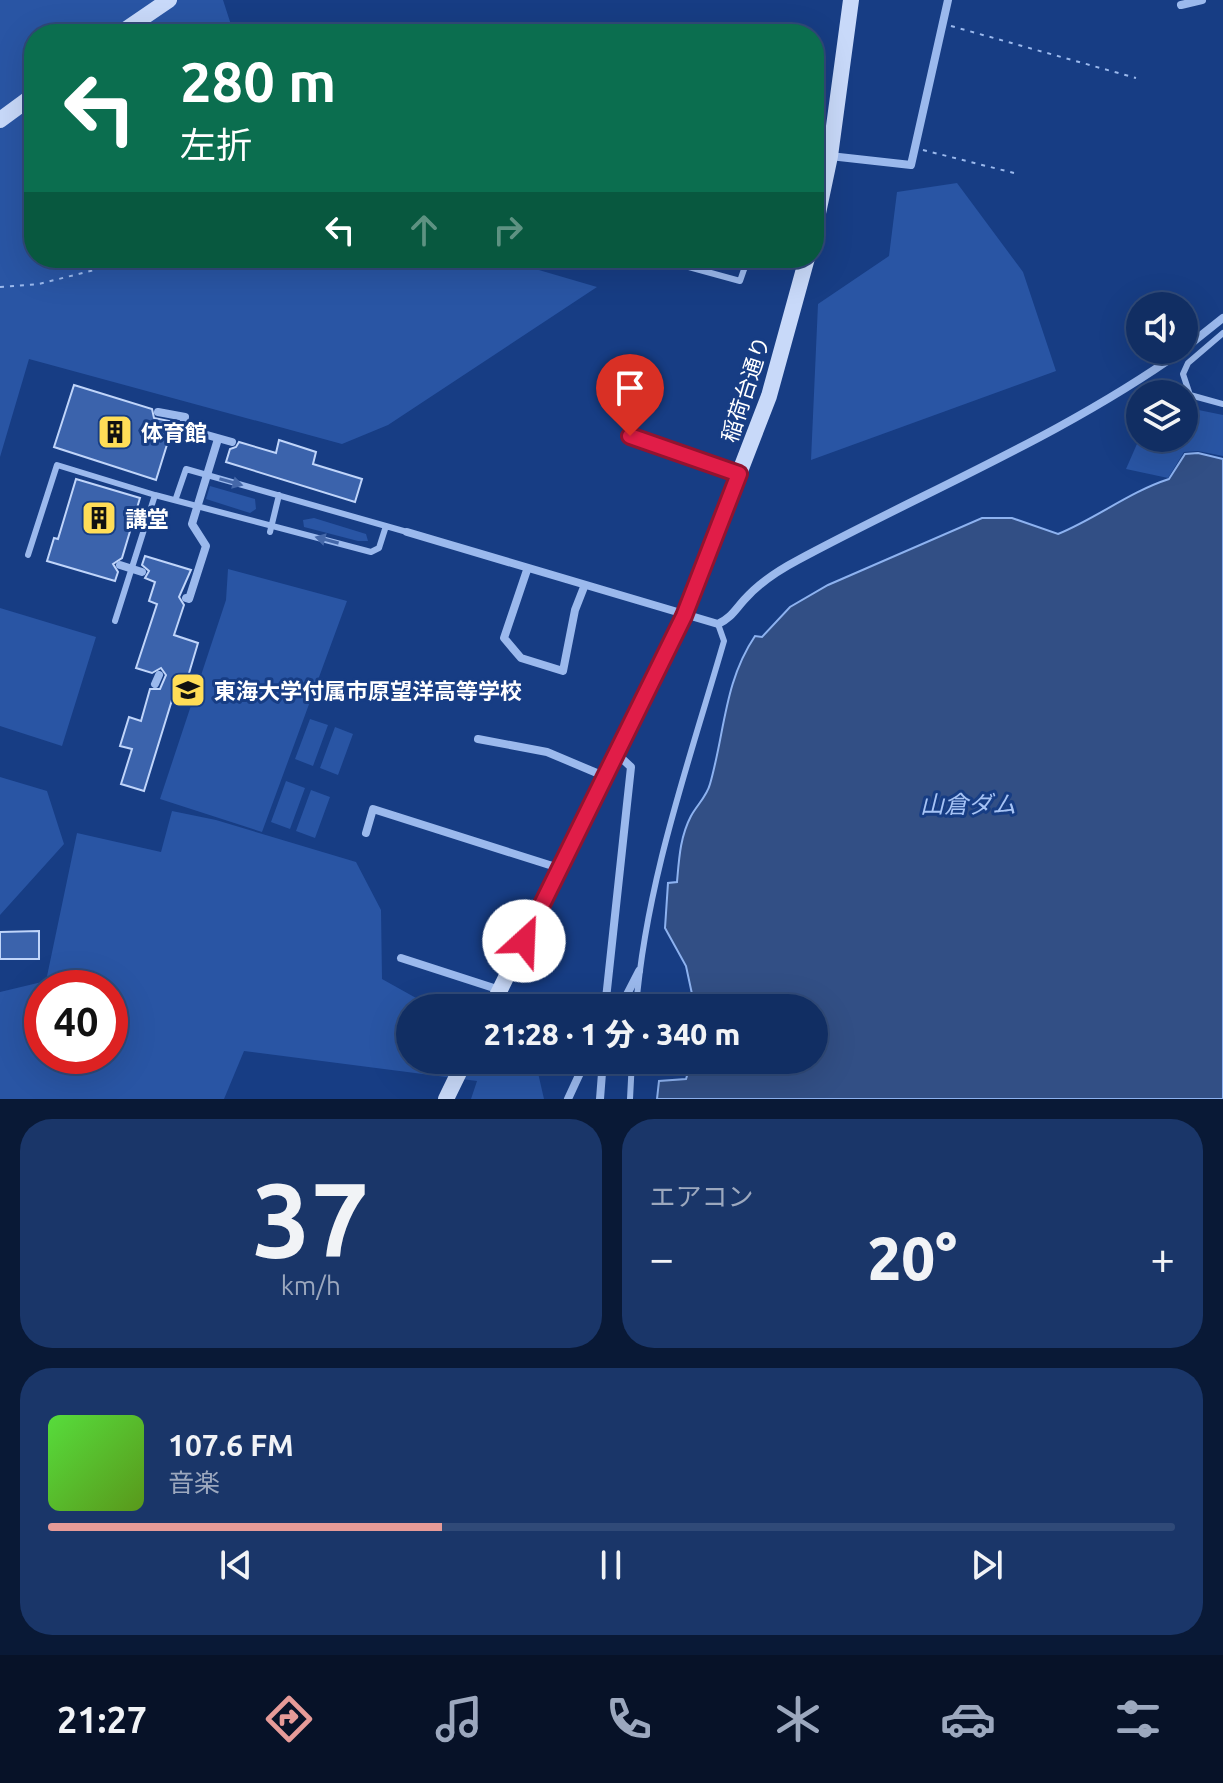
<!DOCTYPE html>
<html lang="ja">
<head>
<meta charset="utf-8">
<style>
  :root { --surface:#112e63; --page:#1a3669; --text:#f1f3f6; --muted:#9ca8be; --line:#304a78; --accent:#e69b98 }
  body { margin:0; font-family:Ubuntu,"Noto Sans JP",sans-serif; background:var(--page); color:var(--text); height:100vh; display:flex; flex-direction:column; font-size:30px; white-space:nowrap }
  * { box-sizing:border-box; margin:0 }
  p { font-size:26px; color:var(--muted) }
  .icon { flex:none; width:44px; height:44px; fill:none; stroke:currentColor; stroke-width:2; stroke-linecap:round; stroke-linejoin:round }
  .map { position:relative; height:1099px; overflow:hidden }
  .drawer { display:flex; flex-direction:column; gap:20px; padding:20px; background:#091936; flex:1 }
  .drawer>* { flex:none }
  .hud { position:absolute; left:24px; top:24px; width:800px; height:244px; border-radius:32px; box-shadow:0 8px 32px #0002,0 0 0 2px var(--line); background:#0b6e4f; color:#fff; overflow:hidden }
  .buttons { position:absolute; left:1126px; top:292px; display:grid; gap:16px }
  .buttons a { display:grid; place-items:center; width:72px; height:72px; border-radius:50%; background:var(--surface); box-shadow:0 8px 32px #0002,0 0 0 2px var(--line); font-size:40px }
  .speed { position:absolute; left:24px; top:970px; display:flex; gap:16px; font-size:40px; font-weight:700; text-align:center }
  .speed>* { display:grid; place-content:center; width:104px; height:104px; border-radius:50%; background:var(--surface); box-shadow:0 8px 32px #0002,0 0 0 2px var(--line); line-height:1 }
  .speed .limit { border:12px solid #d22; background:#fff; color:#111 }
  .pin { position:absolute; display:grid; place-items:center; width:68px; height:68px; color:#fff; margin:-82px -34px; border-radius:50% 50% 50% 0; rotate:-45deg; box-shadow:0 0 8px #0007 }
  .pin .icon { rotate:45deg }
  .me { position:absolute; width:88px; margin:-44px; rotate:25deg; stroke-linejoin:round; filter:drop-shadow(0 0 6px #0008) }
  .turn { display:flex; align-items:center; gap:28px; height:168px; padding:0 24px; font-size:36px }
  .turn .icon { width:104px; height:104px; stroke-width:2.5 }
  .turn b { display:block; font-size:56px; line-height:68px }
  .lanes { display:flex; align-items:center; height:76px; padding:0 24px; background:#0003; justify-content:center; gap:40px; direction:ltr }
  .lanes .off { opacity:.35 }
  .big { font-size:60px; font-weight:800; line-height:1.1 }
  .drawer .tile { flex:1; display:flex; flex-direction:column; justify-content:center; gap:12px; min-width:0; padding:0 28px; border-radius:32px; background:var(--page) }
  .drawer .dial { align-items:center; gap:0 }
  .dial b { font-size:104px; line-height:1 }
  .song { display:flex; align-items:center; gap:24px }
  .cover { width:96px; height:96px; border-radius:12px; background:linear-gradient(135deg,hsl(110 70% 55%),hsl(90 70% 35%)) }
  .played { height:8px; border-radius:4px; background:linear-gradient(90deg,var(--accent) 35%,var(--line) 35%) }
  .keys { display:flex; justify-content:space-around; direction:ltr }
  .heat { display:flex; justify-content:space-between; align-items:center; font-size:44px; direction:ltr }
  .drawer .tiles { flex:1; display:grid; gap:20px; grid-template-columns:1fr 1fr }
  .tile:last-child { grid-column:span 2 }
  .trip { position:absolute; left:396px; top:994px; width:432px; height:80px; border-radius:40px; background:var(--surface); box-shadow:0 8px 32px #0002,0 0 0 2px var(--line); font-weight:800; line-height:80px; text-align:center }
  .tabs { display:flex; height:128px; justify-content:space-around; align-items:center; background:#071228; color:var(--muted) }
  .tabs .icon { width:56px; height:56px }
  .tabs .selected { color:var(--accent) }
  .tabs b { font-size:36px; color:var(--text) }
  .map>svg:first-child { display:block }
  .green { fill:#2955a4; fill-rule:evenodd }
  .water { fill:#324f85; stroke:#8db2f0; stroke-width:2 }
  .building { fill:#3b63ac; stroke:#c0d5fa; stroke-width:2 }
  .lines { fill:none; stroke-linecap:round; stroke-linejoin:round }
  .path { stroke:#9bb9ed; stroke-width:2; stroke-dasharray:4 6; stroke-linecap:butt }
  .lane { stroke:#9bb9ed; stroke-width:6 }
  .street { stroke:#9bb9ed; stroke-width:8 }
  .secondary { stroke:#c8d9f9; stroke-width:16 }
  .street-bridge { stroke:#9bb9ed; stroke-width:8 }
  .oneway { fill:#4568a9 }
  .route-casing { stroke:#92132f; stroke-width:20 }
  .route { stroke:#e11d48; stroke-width:14 }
  .labels { text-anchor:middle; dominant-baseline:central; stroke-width:6; stroke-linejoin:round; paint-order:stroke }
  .street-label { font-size:22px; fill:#fff; stroke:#173d84 }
  .poi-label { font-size:22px; font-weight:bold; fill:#fff; stroke:#173d84; text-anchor:start }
  .water-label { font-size:24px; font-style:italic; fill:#a6c3f5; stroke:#173d84 }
</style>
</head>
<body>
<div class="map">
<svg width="1223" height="1099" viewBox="0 0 1223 1099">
  <rect width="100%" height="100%" fill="#173d84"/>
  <!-- green -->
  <path class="green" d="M0,0H223L234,34H34V258H498L597,287L388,425L342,444L29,359L0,457Z
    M957,183L1023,272L1056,371L811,460L818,304L889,256L897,192Z
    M1184,407L1223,415V456L1198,451L1184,452L1168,478L1126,469L1140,437L1184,438Z
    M210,486L255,499L256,509L250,513L206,499Z
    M314,518L366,534L368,541H358L304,527L303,520Z
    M228,569L347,601L262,832L160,799L226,600Z
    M0,608L96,637L62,746L0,726Z
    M310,719L328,725L313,766L295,759Z
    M335,727L353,734L338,775L320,768Z
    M0,777L47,791L64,844L0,915Z
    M286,781L305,788L290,829L271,822Z
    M311,790L330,797L315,838L296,831Z
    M172,811L216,820L356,862L381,910L382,979L434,1008H410V1060H529L536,1064L544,1099H471L477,1081L244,1051L224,1099H0V992L46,981L77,833L161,852ZM42,988H110V1056H42Z"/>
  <!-- water -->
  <path class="water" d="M1198,453L1223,459V1099H657L659,1081L686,1079L692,1060H814V1008H695L686,966L665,928L668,883L677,882C679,859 680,837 691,816C697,805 707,796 710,784C725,732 724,682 755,636L762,637L790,607L828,585L982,518H1012L1058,534C1097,518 1129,492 1169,479L1185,454Z"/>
  <!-- building -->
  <path class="building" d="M74,385L152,409L154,418L174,422L156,480L54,447Z
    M279,440L316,452L313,464L362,479L355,502L226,462L230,449L236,447L239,442L276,453Z
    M76,479L140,498L122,558L113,564L118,572L115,581L47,561L54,538L58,539Z
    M145,556L191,570L179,597L184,605L174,635L198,643L184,690L176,687L144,791L121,784L132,749L120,746L129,717L141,721L150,689H160L166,675L161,668L152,673L136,668L157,604L149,601L155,582L145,578L149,571L142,565Z
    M39,931V959H0V932Z"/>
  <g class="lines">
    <!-- path -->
    <path class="path" d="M951,26L1136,78
      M923,150L1014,173
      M0,287L39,284L106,267L118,258"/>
    <!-- lane -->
    <path class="lane" d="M656,258L740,281L748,258
      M1223,333L1188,363L1183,374L1190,395L1223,404
      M176,498L186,469L407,532
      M270,532L279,495
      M28,555L57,465L155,495L371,552L379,548L386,526
      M115,621L155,495
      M636,1008C646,882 689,762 724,641L718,624
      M630,1099L632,1060"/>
    <!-- street -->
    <path class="street" d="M1181,5L1202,0
      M830,156L911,165L948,0
      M1184,349L1223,318
      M158,412L185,417L182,428L232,442
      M630,436L738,474
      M407,532L718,624C731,618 735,610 744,600C759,583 779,570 798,560C926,491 1064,435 1183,350
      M527,570L504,638L521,658L563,671L575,610L584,587
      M155,684L159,675
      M478,739L547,752L604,776
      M366,833L373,809L559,868
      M401,958L500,990
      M605,1008L631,767L616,753
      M620,1008L639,971
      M568,1099L586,1060
      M600,1099L603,1060"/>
    <!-- secondary -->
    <path class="secondary" d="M119,34L169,0
      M0,120L34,95
      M814,232L830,156L851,0
      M491,1008L684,616L769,396L807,258
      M446,1099L465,1060"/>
    <!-- street-bridge -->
    <path class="street-bridge" d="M120,565L142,572
      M186,598L189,599L206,546L192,524L218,439"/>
  </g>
  <!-- one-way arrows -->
  <defs><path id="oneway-solid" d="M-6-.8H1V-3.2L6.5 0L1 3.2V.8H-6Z" transform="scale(2)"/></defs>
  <g class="oneway">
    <use href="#oneway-solid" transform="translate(231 482) rotate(16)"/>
    <use href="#oneway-solid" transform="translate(327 540) rotate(-165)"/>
  </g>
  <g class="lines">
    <defs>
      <path id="route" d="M524,941L684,616L739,474L630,436"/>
    </defs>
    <!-- route casing -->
    <use href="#route" class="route-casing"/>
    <!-- route -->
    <use href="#route" class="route"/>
  </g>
  <!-- icons -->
  <defs>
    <symbol id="building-square" viewBox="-11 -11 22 22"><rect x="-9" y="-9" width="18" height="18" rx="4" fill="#ffdd57" stroke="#173d84"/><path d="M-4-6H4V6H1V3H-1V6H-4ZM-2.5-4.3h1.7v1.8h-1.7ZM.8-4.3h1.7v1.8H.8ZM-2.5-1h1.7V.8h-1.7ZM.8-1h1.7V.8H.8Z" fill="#111"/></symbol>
    <symbol id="school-square" viewBox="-11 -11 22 22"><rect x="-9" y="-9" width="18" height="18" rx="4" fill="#ffdd57" stroke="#173d84"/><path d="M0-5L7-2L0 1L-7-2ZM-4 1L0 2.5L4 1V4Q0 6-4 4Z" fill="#111"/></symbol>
  </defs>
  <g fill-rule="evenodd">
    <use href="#building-square" x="95" y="412" width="40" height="40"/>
    <use href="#building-square" x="79" y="498" width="40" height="40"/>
    <use href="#school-square" x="168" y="670" width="40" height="40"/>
  </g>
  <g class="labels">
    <!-- street labels -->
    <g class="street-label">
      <text transform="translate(745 389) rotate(-72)">稲荷台通り</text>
    </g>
    <!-- poi labels -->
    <g class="poi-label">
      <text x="141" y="432">体育館</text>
      <text x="125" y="518">講堂</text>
      <text x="214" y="690">東海大学付属市原望洋高等学校</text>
    </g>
    <!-- water labels -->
    <g class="water-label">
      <text x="968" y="804">山倉ダム</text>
    </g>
  </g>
</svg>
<div class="buttons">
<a><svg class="icon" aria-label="sound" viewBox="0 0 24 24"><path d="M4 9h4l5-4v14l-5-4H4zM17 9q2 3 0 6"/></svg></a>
<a><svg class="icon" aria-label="layers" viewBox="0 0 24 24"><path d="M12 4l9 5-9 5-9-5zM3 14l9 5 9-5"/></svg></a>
</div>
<div class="speed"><div class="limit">40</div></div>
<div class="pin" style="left:630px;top:436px;background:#d93025"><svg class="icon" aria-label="arrive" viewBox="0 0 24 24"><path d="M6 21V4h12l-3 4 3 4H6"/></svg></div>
<svg class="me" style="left:524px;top:941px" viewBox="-20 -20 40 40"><circle r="19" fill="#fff"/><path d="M0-13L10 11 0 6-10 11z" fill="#e11d48"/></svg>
<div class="trip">21:28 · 1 分 · 340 m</div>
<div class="hud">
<div class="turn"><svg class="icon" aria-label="left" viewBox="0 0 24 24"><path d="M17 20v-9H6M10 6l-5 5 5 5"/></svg><div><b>280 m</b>左折</div></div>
<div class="lanes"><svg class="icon" aria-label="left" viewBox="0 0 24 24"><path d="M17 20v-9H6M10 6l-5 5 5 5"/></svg><svg class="icon off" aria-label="ahead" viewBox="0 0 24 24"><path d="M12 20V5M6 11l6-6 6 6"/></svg><svg class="icon off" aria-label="right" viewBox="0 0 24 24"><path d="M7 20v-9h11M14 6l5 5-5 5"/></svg></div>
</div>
</div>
<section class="drawer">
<div class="tiles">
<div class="tile dial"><b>37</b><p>km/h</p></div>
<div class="tile"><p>エアコン</p>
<div class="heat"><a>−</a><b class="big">20°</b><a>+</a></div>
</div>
<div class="tile">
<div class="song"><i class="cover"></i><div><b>107.6 FM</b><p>音楽</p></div></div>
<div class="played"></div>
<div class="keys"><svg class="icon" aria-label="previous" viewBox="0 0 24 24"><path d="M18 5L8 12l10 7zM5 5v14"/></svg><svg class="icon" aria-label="pause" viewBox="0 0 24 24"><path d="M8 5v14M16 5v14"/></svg><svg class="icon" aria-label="next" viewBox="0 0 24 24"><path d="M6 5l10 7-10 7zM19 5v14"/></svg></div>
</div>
</div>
</section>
<nav class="tabs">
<b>21:27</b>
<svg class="icon selected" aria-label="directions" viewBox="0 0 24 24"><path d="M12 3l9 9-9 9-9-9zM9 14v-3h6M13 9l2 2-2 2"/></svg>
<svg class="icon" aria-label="music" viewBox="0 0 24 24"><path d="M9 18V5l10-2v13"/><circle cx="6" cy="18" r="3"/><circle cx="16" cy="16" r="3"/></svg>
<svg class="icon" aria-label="phone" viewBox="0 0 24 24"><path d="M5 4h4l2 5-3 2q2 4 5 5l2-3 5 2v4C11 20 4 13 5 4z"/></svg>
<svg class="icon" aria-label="climate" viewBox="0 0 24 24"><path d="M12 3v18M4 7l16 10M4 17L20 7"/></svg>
<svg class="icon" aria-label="car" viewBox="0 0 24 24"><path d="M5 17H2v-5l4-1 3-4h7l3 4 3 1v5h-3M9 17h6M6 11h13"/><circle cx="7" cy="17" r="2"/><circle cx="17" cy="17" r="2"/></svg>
<svg class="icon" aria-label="filters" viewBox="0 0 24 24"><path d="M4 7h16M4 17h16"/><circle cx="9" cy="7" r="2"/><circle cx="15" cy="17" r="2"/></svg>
</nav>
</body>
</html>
